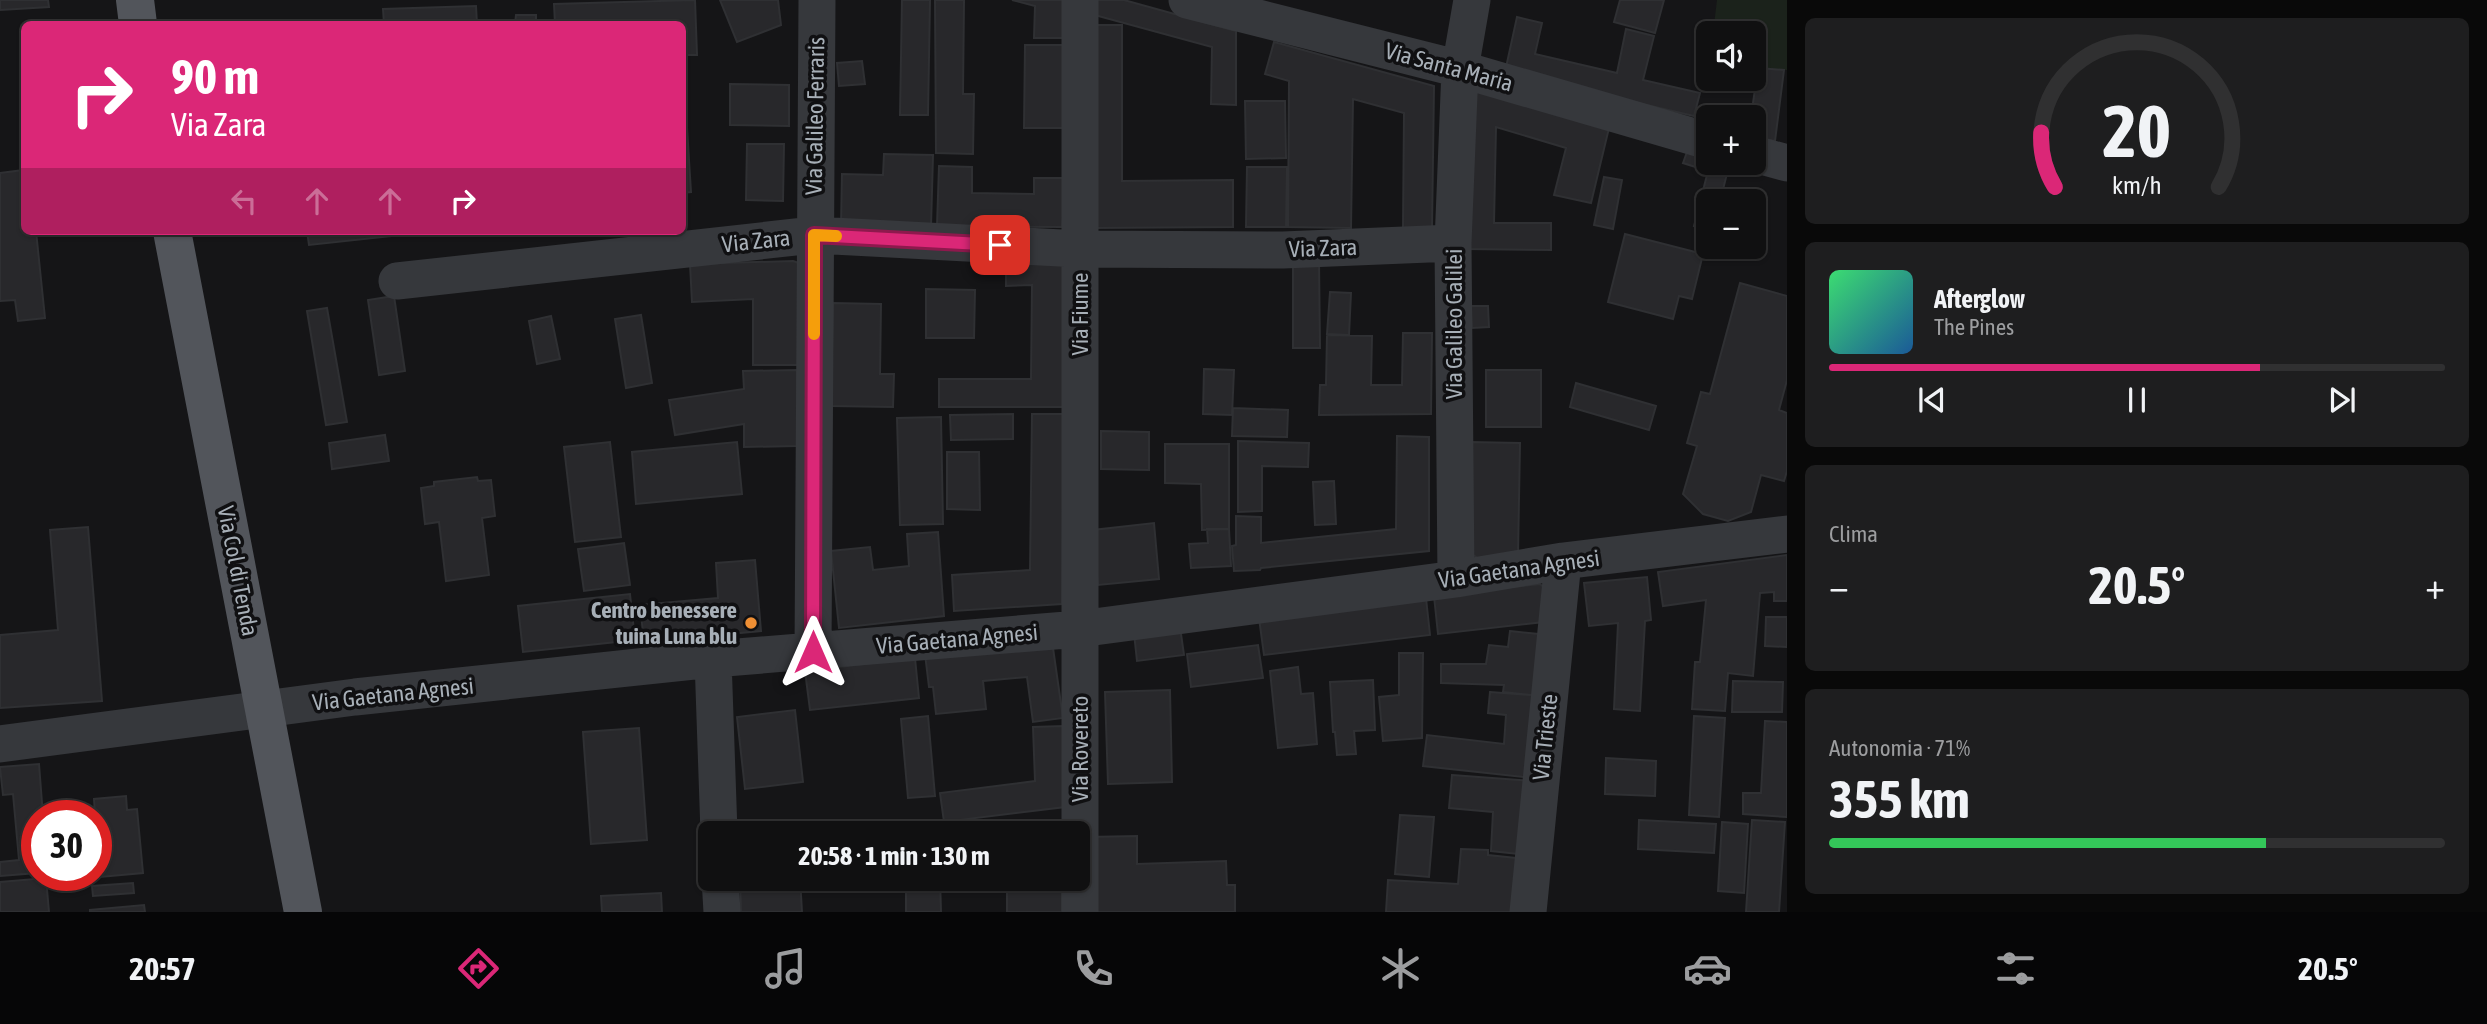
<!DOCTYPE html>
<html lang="it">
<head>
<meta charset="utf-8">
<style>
  :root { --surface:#101011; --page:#1e1e1f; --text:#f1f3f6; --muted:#9c9d9f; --line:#303031; --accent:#db2777 }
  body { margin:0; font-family:"Asap Condensed",sans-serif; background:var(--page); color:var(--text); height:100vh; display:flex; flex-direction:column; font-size:26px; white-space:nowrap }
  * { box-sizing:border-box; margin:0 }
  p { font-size:23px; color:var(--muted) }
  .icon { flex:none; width:38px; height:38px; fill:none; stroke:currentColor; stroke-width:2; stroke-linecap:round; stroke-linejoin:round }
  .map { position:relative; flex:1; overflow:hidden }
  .drawer { display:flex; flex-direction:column; gap:18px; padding:18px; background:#090909; width:700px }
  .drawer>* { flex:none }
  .banner { position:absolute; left:21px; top:21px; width:665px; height:214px; border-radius:10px; box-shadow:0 2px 5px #0004,0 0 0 2px var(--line); background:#db2777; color:#fff; overflow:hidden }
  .controls { position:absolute; left:1696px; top:21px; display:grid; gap:14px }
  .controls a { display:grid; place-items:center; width:70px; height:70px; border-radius:10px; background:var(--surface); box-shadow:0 2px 5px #0004,0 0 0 2px var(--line); font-size:35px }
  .speed { position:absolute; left:21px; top:800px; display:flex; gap:14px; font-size:35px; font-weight:700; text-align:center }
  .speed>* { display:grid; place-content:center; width:91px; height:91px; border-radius:50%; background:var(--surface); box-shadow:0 2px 5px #0004,0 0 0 2px var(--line); line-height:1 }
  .speed .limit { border:10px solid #d22; background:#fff; color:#111 }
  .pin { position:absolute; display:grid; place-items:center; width:60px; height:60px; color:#fff; margin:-30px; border-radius:14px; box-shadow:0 4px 10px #0006 }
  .me { position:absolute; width:77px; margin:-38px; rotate:0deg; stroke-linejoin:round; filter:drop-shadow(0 0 5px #0008) }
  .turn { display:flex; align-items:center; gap:24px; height:147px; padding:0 35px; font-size:32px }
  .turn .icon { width:91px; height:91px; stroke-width:2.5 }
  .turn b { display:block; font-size:49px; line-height:60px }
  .lanes { display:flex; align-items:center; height:66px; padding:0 35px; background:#0003; justify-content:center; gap:35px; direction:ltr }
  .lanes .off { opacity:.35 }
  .big { font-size:52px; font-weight:700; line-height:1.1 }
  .drawer .widget { flex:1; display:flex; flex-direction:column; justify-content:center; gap:10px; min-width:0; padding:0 24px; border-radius:10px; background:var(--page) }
  .drawer .dial { align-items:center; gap:0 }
  .dial svg { height:182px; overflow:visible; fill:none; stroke:var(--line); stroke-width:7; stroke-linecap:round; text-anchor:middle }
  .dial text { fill:var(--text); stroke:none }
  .song { display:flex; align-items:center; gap:21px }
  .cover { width:84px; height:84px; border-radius:10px; background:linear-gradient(135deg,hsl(140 70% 55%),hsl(210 70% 35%)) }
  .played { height:7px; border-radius:4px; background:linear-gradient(90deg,var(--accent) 70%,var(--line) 70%) }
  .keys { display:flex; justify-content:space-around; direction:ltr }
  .heat { display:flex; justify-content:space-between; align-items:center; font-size:38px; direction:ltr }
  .charge { height:10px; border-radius:5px; background:linear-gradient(90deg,#34c759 71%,var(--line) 0) }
  .trip { position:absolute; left:698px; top:821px; width:392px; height:70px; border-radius:10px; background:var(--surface); box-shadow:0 2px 5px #0004,0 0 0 2px var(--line); font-weight:700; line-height:70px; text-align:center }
  .tabs { display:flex; height:112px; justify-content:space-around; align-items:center; background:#060607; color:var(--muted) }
  .tabs .icon { width:49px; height:49px }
  .tabs .active { color:var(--accent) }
  .tabs b { font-size:32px; color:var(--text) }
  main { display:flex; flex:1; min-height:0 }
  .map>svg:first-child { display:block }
  .green { fill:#1b221b }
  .building { fill:#28282b; stroke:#2f3033; stroke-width:2 }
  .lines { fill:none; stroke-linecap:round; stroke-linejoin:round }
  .minor { stroke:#36383c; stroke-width:37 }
  .major { stroke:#52555b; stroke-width:38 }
  .route-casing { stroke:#8e194d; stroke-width:18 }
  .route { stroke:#db2777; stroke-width:12 }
  .slow { stroke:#f59e0b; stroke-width:12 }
  .poi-dot { fill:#ef8f34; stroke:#101012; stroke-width:2.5 }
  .labels { text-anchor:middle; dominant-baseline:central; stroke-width:7; stroke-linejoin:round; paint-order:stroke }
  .street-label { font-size:23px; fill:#a7afb7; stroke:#101012 }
  .poi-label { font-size:23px; font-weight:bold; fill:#a7afb7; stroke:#101012; text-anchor:end }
</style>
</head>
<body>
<main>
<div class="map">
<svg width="1787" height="912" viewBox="0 0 1787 912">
  <rect width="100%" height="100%" fill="#151517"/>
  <!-- green -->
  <path class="green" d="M1717,0H1787V70L1754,68V33H1713Z"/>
  <!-- building -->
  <path class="building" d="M0,0H48L49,7L0,10Z
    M695,0L697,55H682V24H555L554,4Z
    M720,0H778L781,25L737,42Z
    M902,0H930L928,115H900Z
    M935,0H964L963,94H974L973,154L936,153Z
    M1012,0H1065V38H1034L1035,6Z
    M1094,0H1124L1236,31V105L1211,104L1212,47L1091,14Z
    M1620,0H1664L1655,33L1614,22Z
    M476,6L477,24H384L383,9Z
    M516,15H536V24H515Z
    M1517,17L1542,23L1535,54L1617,73L1626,29L1654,36L1643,80L1700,93L1694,116L1505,72Z
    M1092,25H1122V181L1233,180V227L1092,228Z
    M1274,42L1434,86L1432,228H1403L1404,113L1353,99L1351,228L1288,227L1289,81L1265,74Z
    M1025,45H1065L1064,128H1024Z
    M862,61L865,84L839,86L837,63Z
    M1758,68L1784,70L1775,141L1754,137V117H1751Z
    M730,84L789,85V126L730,125Z
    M1468,88L1609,128L1591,203L1554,195L1566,148L1496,127L1494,223H1551V250L1466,249Z
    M685,95L691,192L682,193V96Z
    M1245,101H1285L1286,158L1246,159Z
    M747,144H784L783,201L746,200Z
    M1687,152L1708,159V163H1719L1729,166L1720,201H1708V229L1694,226L1708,171L1683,163Z
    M884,154L933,155L931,227L841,226L842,174L883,175Z
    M939,166L972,167V193L1034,194V178H1067L1062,227L937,226Z
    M1247,167H1287L1286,227H1246Z
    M24,170V231H36L45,318L18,321L15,300L0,301V173Z
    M1604,177L1622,180L1613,229L1594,225Z
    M307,231H438L309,245Z
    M1625,234L1703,254L1692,299L1679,296L1673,319L1608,302Z
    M1006,255L1065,262L1063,407H939V379H1031L1032,285L1006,286Z
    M793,261L799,263V365H753V299L692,302L690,264Z
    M1293,261H1319L1320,348H1293Z
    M1740,283L1787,296V380L1779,410L1787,413V471L1784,481L1761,475L1751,512L1728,521L1703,514L1683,494L1697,446L1687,443L1701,392L1710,394Z
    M926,289L975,290L974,338H926Z
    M1330,292L1351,293L1349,335L1327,334Z
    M394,296L405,371L379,375L368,300Z
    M833,303L881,304L880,374H894L893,407L831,406Z
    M1471,306H1488L1489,327L1472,328Z
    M327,308L347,422L326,425L307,311Z
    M641,315L652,383L626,388L615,319Z
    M551,316L560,359L537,364L529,321Z
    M1403,333H1432L1431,414L1319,415L1320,385H1326L1327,335L1372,336L1371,385H1402Z
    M1204,369L1234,370L1232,415L1203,414Z
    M797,370V446L744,447V424L675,435L669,400L744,389L743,371Z
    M1486,370H1541V427H1486Z
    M1576,383L1656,406L1649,430L1570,407Z
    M1233,408L1288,410L1287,437L1232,436Z
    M1013,414V439L951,440L950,415Z
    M1032,414H1064L1062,604L954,611L952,575L1030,570Z
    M941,417L943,524L900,525L897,418Z
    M1101,431L1149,432V470L1101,469Z
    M385,435L389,461L332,469L329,443Z
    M1397,436L1429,437V551L1261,568L1260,570L1234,571L1232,546L1236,545V516L1261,517V543L1396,529Z
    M1238,441L1309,443L1308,467L1262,466V511L1238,512Z
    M610,442L621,537L575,542L564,447Z
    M737,442L742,494L636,504L632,452Z
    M1470,442L1520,443L1518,555L1479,559L1469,552Z
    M1165,444H1229V529L1202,530L1201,484L1165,483Z
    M947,452H979L980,510L947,509Z
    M477,477L478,481L491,480L495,516L482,518L489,575L446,581L439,522L425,524L421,488L434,486V482Z
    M1334,481L1336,524L1315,525L1313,482Z
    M1154,523L1159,579L1098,585L1093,530Z
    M88,527L102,701L0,708V635L58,630L50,530Z
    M1207,529H1229L1231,566L1191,568L1189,544L1208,543Z
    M938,532L944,616L839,628L831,551L870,547L873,570L909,566L907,534Z
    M624,543L630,585L584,591L578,549Z
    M1787,555V601H1774V592L1760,593L1753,676L1728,673L1725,711L1692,709L1695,662H1700L1706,600L1663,606L1658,572Z
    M755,560L761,631L644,642L640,605L718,598L716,563Z
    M1647,577L1651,620L1645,621L1640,711L1614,709L1618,623L1589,626L1584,583Z
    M1540,584L1553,595L1544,622L1438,634L1434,596Z
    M630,594L635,640L523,652L518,606Z
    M1426,598L1430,635L1264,655L1259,618Z
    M1766,617H1787V647L1765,646Z
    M1180,627L1184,655L1137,661L1134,633Z
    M1510,631L1548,635L1541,696L1503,692L1504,685L1441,683V664H1486L1489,645L1508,647Z
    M1052,641L1063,718L1033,722L1027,677L983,681L986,709L936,714L933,687H929L925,654Z
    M1258,645L1263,678L1191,687L1187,654Z
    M1399,653H1423L1422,738L1383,741L1379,697L1399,695Z
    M915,658L919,698L810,710L805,671Z
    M1298,667L1301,694L1313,693L1317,744L1278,748L1270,671Z
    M1373,680L1375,730L1354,731L1356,754L1337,755L1335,732H1333L1330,682Z
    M1733,681L1783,682L1782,712H1732Z
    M1170,690L1172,782L1108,784L1105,692Z
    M1490,692L1542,696L1534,778L1423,766L1427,735L1504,744L1506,715L1488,713Z
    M795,710L803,782L745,789L737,717Z
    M928,716L935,796L908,798L901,719Z
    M1694,716L1725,718L1719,817L1689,815Z
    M1765,721L1787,722V817L1743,814V793H1761Z
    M1063,726L1065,807L944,822L940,793L1035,781L1033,727Z
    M639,728L647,840L591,844L583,732Z
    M1606,758L1656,761L1655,796L1605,794Z
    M39,764L43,816H37V873L0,876V862L19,860L13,794L3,795L0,767Z
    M1452,775L1534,781L1528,855L1491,851L1493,812L1449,808Z
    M126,796L127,810L137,809L143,873L89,878V875H96V816L84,815H95L94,799Z
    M1400,815L1434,817L1429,877L1395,874Z
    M1639,820L1716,824L1714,853L1638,849Z
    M1752,820L1785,822L1779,912H1746Z
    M1722,822L1748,824L1744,893L1718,891Z
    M1137,836V864L1226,861L1227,885H1235V912H1087V837Z
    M1461,849L1488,850V855L1526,859L1521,912H1386L1388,880L1458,884Z
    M46,878L49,912H0V882Z
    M740,878H800L802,912H741Z
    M906,878H940L941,912H906Z
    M1007,878H1062V912H1007Z
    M133,883L134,893L93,896L92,886Z
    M661,893L662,912H602L601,896Z
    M144,905L145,912H90V910Z"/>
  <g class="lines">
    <!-- minor -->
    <path class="minor" d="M1080,0V912
      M1187,0L1460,69L1708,141
      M1754,154L1787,163
      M397,281L814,235L1080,249L1283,250L1453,243
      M1456,579L1453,243L1460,69L1472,0
      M813,652L817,0
      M713,659L719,833
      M0,744L355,697L713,659L1079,629L1456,579L1563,561L1787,534
      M720,878L722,912
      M1528,912L1563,561"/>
    <!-- major -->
    <path class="major" d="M135,0L138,24
      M172,231L303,912"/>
  </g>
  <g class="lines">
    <defs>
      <path id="route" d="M813,652L814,235L1000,245"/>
    </defs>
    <!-- route casing -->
    <use href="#route" class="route-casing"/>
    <!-- route -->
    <use href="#route" class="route"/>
    <!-- slow -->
    <path class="slow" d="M814,334V235L836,236"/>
  </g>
  <!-- markers -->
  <circle class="poi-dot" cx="751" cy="623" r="7"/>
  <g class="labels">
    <!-- street labels -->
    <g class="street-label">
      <text transform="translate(1449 67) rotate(15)">Via Santa Maria</text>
      <text transform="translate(815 116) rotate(-89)">Via Galileo Ferraris</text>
      <text transform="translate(756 241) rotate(-6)">Via Zara</text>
      <text transform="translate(1323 248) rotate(-2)">Via Zara</text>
      <text transform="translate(1080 314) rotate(-90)">Via Fiume</text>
      <text transform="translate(1454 324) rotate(-90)">Via Galileo Galilei</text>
      <text transform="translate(1519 569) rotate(-8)">Via Gaetana Agnesi</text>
      <text transform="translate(238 571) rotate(79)">Via Col di Tenda</text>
      <text transform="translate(957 639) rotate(-5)">Via Gaetana Agnesi</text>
      <text transform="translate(393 694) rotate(-6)">Via Gaetana Agnesi</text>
      <text transform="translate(1545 737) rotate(-84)">Via Trieste</text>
      <text transform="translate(1080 749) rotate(-90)">Via Rovereto</text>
    </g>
    <!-- poi labels -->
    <g class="poi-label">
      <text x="737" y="610">Centro benessere<tspan x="737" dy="26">tuina Luna blu</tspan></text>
    </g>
  </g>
</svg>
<div class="controls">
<a><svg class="icon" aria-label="sound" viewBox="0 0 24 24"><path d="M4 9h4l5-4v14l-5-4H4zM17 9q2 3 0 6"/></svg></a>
<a>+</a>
<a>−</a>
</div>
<div class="speed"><div class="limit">30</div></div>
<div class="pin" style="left:1000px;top:245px;background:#d93025"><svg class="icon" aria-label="arrive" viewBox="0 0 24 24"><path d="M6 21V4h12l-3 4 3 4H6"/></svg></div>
<svg class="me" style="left:813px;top:652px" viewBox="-20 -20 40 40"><path d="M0-17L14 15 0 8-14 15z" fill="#db2777" stroke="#fff" stroke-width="4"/></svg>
<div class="trip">20:58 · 1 min · 130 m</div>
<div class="banner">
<div class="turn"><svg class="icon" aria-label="right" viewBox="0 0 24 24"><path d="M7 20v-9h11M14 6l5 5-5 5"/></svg><div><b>90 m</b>Via Zara</div></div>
<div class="lanes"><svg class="icon off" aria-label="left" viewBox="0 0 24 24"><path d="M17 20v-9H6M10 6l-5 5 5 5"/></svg><svg class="icon off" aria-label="ahead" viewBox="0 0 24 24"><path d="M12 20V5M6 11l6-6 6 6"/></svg><svg class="icon off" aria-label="ahead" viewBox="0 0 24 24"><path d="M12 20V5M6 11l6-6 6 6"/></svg><svg class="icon" aria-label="right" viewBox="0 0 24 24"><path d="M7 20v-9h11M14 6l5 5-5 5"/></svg></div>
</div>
</div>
<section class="drawer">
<div class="widget dial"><svg viewBox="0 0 100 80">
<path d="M14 69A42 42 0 1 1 86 69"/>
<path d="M14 69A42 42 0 0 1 8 45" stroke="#db2777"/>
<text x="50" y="56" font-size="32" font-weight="700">20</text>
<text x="50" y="72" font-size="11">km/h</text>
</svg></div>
<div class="widget">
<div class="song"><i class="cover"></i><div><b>Afterglow</b><p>The Pines</p></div></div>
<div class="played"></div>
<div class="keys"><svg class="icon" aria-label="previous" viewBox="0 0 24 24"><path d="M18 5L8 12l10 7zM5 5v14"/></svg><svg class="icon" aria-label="pause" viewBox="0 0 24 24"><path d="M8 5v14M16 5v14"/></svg><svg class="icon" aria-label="next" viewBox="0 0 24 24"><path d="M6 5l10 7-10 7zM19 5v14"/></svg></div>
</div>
<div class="widget"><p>Clima</p>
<div class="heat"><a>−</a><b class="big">20.5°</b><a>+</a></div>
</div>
<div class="widget"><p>Autonomia · 71%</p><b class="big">355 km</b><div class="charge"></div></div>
</section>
</main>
<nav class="tabs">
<b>20:57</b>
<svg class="icon active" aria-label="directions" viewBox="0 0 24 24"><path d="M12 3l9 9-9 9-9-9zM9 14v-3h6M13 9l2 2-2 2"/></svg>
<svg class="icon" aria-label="music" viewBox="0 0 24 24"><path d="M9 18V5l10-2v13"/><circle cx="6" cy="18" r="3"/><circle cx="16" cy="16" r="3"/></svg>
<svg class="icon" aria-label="phone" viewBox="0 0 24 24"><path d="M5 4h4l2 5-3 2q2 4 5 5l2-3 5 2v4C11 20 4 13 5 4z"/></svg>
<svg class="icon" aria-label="climate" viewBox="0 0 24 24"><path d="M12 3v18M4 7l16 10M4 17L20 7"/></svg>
<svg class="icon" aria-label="car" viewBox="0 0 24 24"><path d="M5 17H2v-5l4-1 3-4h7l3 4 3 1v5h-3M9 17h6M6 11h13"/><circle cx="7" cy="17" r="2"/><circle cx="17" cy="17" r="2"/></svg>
<svg class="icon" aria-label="filters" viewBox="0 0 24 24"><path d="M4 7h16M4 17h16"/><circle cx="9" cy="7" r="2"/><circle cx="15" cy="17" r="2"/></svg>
<b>20.5°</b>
</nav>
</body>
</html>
